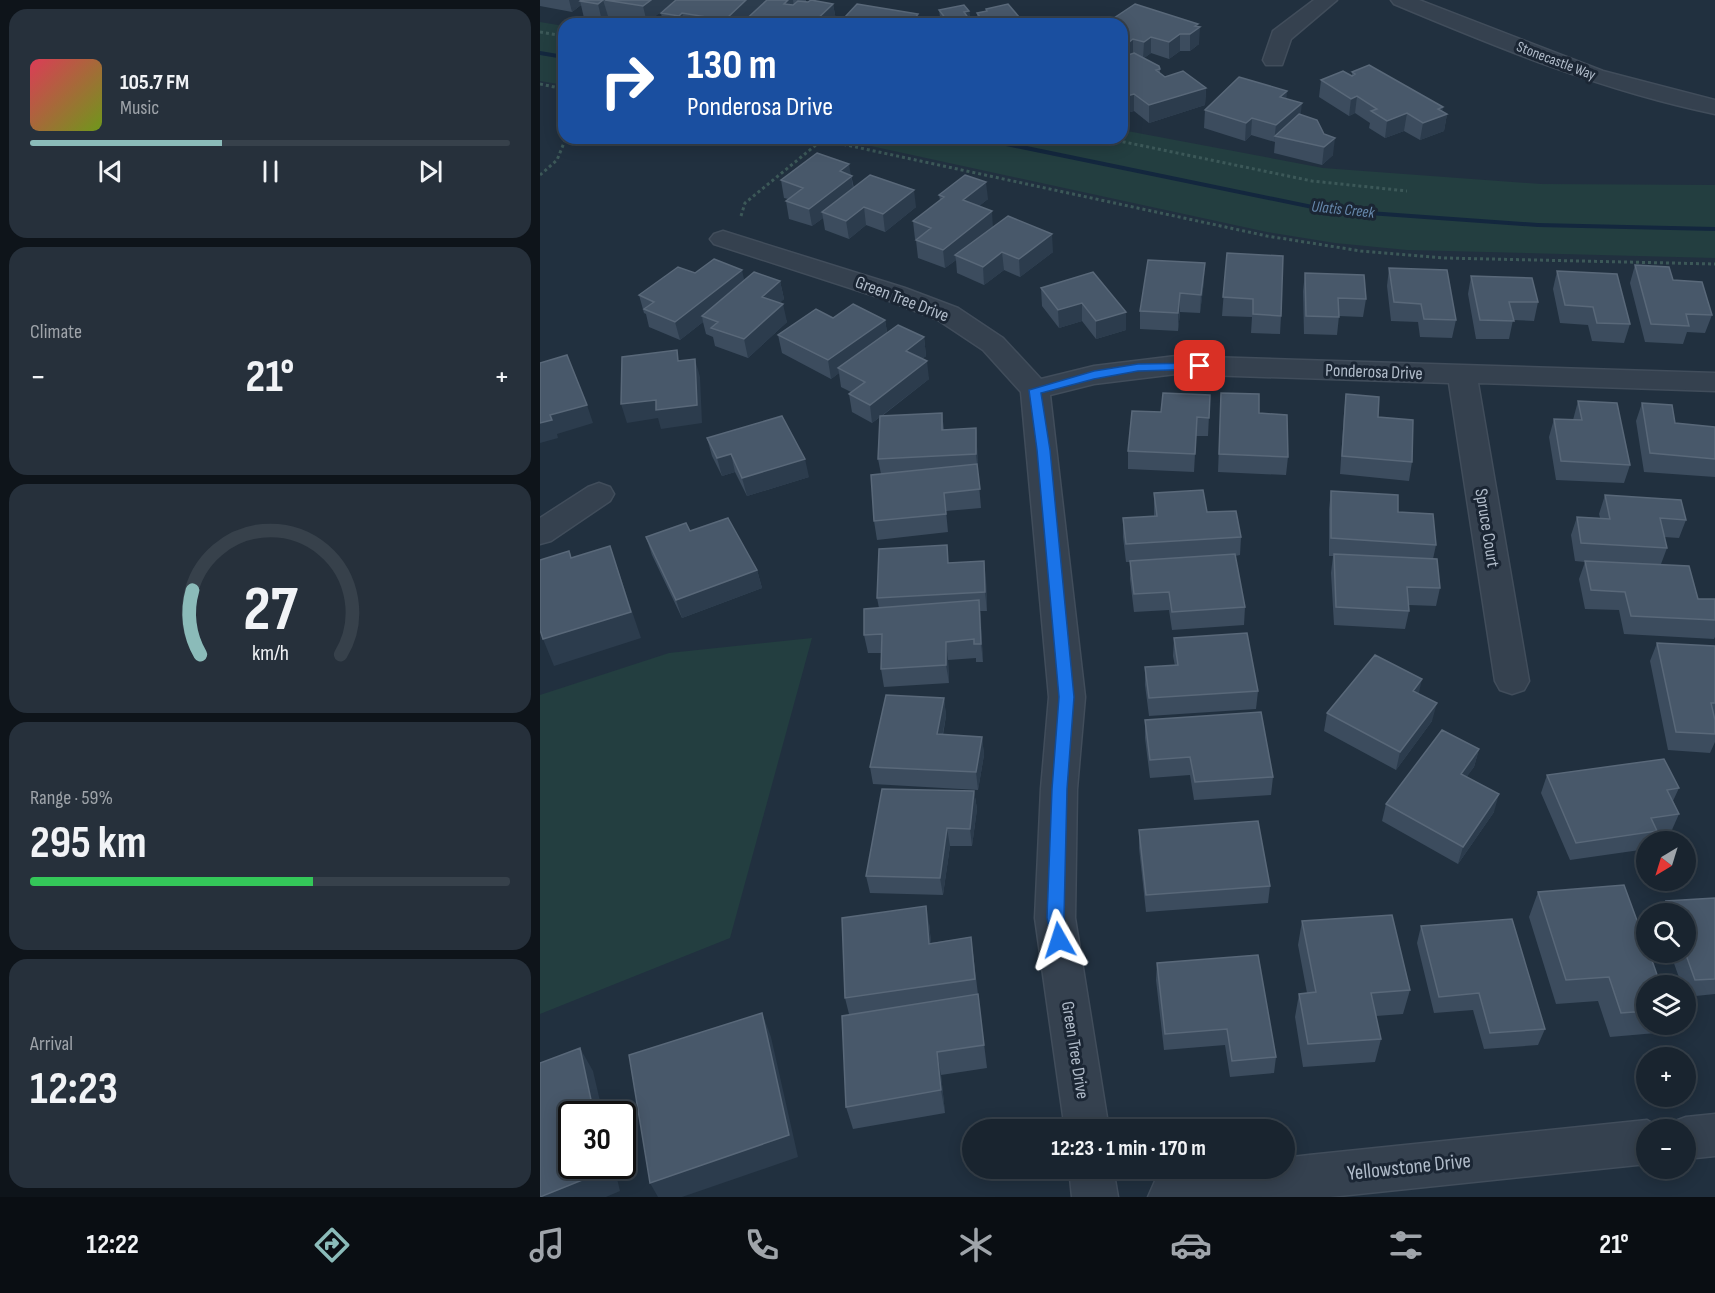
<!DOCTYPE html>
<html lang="en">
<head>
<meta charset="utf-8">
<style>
  :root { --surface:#19242f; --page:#26303b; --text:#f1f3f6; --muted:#9fa4aa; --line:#37414b; --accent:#8bbbb9 }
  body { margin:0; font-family:"Sofia Sans Condensed",sans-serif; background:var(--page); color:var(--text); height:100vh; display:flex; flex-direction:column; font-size:22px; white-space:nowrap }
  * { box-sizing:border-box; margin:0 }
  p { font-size:20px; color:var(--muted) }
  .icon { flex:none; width:33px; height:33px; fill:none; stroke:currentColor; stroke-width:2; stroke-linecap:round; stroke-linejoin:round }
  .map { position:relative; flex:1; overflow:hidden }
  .panel { display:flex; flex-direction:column; gap:9px; padding:9px; background:#0e141a; width:540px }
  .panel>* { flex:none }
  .guide { position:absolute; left:18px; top:18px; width:570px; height:126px; border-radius:18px; box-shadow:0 3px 15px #0003,0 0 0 2px var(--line); background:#1a4fa0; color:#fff; overflow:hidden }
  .needle { width:39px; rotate:218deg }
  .fabs { position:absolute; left:1096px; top:831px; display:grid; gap:12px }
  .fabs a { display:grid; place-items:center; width:60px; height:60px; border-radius:50%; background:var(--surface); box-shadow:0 3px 15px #0003,0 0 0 2px var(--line); font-size:30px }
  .speed { position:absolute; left:18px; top:1101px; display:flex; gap:12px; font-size:30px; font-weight:700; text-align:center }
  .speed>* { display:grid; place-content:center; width:78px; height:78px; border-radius:50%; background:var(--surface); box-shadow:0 3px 15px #0003,0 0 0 2px var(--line); line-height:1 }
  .speed .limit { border:3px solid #111; border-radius:9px; background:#fff; color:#111 }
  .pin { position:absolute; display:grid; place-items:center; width:51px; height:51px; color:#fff; margin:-26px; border-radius:12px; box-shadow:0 3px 9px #0006 }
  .me { position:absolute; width:66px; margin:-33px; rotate:354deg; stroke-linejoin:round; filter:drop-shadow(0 0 4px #0008) }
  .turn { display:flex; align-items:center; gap:21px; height:126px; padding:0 30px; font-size:27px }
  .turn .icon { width:78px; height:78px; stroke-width:2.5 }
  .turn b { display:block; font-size:42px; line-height:51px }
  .big { font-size:45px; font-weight:700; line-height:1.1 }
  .panel .card { flex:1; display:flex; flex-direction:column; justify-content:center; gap:9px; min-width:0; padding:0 21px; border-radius:18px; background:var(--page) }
  .panel .dial { align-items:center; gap:0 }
  .dial svg { height:156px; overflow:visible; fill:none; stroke:var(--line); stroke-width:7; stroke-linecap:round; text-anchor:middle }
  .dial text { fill:var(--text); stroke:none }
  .song { display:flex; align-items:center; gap:18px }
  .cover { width:72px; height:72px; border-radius:9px; background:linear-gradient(135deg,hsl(350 70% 55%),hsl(80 70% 35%)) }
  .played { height:6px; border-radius:3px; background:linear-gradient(90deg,var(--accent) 40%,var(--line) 40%) }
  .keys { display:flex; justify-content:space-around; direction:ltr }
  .heat { display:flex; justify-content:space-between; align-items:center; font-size:33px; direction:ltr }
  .charge { height:9px; border-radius:4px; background:linear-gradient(90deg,#34c759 59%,var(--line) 0) }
  .trip { position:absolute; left:422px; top:1119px; width:333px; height:60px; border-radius:30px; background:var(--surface); box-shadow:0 3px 15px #0003,0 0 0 2px var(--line); font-weight:700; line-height:60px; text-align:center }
  .tabs { display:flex; height:96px; justify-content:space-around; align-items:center; background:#0a0e13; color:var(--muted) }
  .tabs .icon { width:42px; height:42px }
  .tabs .active { color:var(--accent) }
  .tabs b { font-size:27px; color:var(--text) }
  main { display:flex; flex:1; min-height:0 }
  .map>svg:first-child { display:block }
  .green { fill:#233e40 }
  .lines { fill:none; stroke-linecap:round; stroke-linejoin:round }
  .stream { fill:#13273e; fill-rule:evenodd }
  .minor-casing { stroke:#414d5b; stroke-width:3 }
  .path { stroke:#3c5858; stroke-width:3; stroke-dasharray:3 3; stroke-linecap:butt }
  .minor { fill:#35414f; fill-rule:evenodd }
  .wall { fill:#3c4c5e }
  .shaded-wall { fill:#2c3c4d }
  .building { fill:#48586a; stroke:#596879; stroke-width:1.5 }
  .route { fill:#1a73e8; stroke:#114b97; stroke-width:1.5 }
  .labels { text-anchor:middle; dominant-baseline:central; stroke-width:6; stroke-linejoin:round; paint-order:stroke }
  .far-street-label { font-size:15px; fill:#b1bcca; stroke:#1b2634 }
  .far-water-label { font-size:16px; font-style:italic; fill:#6789ad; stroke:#1b2634 }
  .street-label { font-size:18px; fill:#b1bcca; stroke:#1b2634 }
  .near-street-label { font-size:21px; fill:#b1bcca; stroke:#1b2634 }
</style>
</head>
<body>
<main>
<section class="panel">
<div class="card">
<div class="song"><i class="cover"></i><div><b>105.7 FM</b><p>Music</p></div></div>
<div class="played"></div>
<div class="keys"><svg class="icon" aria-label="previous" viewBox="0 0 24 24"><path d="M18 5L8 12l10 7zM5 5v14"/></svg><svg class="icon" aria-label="pause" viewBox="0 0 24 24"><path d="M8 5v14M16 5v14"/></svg><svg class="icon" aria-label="next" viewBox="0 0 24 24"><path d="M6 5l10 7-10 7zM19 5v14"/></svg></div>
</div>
<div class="card"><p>Climate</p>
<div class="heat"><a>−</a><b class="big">21°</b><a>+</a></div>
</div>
<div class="card dial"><svg viewBox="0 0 100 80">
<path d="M14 69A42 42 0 1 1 86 69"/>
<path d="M14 69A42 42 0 0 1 10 36" stroke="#8bbbb9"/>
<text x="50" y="56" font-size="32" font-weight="700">27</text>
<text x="50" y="72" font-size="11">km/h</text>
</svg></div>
<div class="card"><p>Range · 59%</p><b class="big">295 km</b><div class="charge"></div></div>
<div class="card"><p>Arrival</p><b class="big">12:23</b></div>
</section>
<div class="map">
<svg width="1175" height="1197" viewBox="0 0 1175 1197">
  <rect width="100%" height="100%" fill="#21303f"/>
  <!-- green -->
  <path class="green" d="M0,22L24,26V85L0,81Z
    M582,130L783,168L1001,184L1175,185V258L867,250L795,243L727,232L294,138H582Z
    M272,638L190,938L0,1014V695L129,653Z"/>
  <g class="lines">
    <!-- stream -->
    <path class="stream" d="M0,51L24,55V59L0,55Z
      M433,138H448L787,208L998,223L1175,227V231L998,227L787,212L437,140Z"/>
    <defs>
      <path id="minor" d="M774,0H797L751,39L742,65H726L723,60L733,31Z
        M851,0H879L1063,71L1175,100V114C1063,91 959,48 854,4Z
        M183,231L365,288L418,308L463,338L501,379L554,366L636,356L1175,373V391L938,383L989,681L984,690L972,694L960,690L955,681L909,383L636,374L554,384L510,395L545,697L537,789L535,918L569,1130H525L495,918L501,789L509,697L481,392L443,350L398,320L347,300L174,244L170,239L174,234Z
        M59,483L70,487L74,494L70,501L11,541L0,544V518L48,487Z
        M1175,1114V1156L1146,1159V1130H1128L1130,1123L1146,1117Z
        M1107,1120L1124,1130H1107V1164L790,1197H608L615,1181C655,1164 701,1168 744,1168V1158L769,1155Z
        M529,1168H573L578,1197H532Z"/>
    </defs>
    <!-- minor casing -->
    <use href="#minor" class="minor-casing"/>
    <!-- path -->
    <path class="path" d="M0,32L24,36
      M0,84L24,89
      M274,138L727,236L821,251L905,258L1175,264
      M565,138L772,181L867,191
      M0,175L17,160L26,138
      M201,216L205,203L282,140"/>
    <!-- minor -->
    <use href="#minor" class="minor"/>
  </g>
  <!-- wall -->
  <path class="wall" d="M0,0H135L107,23L68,16L62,21L44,18L41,5L32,12L0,6Z
    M136,0H266V2L293,4L296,20L292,24H123L121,13Z
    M446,9L485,24H401L399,10L429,11L430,19L437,18V13L446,11Z
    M304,18L380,24H305Z
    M582,24H658L659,44L650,51H640L629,59L611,53L604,58L620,69V73L625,77L666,88L665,105L609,123L594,111L587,113L582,109Z
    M812,72L903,107L902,111L907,114L904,131L880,140L864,131L845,138L829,128L830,123L815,113L809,116L779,97L781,80L812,76Z
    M747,99L793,155L782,165L734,153L735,142L711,135L705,141L664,128L665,110Z
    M311,175L314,188L376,207L345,232L326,225L309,239L285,230L283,218L272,226L249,219L246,201L248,199L244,198L241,180Z
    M399,195L448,199L439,206L453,227L513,252L480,277L464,270L444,285L417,273L416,260L405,268L378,258L376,240L375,239L373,221L400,200Z
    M687,253L741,316L740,334L711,333L712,317L682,316Z
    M1095,265L1133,280L1172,315L1165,333L1147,332L1143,344L1105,342L1090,283Z
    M849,268L916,320L912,338L880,337L878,322L851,321L847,286Z
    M1017,271L1090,324L1084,343L1052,341L1048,325L1020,323L1013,289Z
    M155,273L204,280L240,281L244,299L239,303L247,322L208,358L175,346L173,337L166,334L163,322L140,340L109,327L106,314L104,313L99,295Z
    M765,273L826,299L823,317L799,316L797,335L764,334L763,291Z
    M931,276L998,302L994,321L973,320L969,339H936L928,294Z
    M664,281L660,313L640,312L638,331L600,329V311Z
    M501,288L586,312V330L556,339L542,321L519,328L502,306Z
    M293,318L345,320L347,332L384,337L386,356L382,359L389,379L342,416L402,413L404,430L436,428L437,446L438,473L441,508L406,511L408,532L337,540L334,521L341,474L338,459L340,417L332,423L312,412L309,394L311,392L301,387L299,373L291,379L242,353L238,335Z
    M681,393L719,413L748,457L746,475L678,472Z
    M806,394L838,417L872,462L869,481L800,474L804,413Z
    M670,395L668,436H656L654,472L588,469V451L621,412Z
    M1038,401L1090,465L1084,483L1016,480L1009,437L1014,419L1033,420Z
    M1102,403L1135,423L1175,427V477L1104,472L1096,421Z
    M167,438L269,477L207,496L195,472L182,476L172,456Z
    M791,491L858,512L896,545L893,559L900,588L896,606L869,605V611L865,629L794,625L791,573L793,556H789V509Z
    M614,493L667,512L701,537L700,555L695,556L705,607L704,625L632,630L629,610L594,612L590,579V562H586L583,537V518L614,517Z
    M1065,495L1146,520L1139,538L1124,537L1127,548L1121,564L1158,599H1175V637L1174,639L1084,634L1079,610L1045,609L1039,579L1045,562L1035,561L1031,535L1037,517L1060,518L1059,514Z
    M150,531L217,570L222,588L142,618L112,555L106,537Z
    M409,563L446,579L447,611H440L443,662H436V658L408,660L409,683L344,687L341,669V653H328L324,635L339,608L337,598Z
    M634,638L718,691L716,709L609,716L605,685V667L635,666L633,656Z
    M1117,643L1175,646V742L1170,753L1128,750L1110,661Z
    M879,695L892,721L856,770L784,731L787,713Z
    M404,698L406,716L403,735L442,737L444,755L438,790L333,784L330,767Z
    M605,720L733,777L731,795L654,800L650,775L610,778L605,738Z
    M939,749L934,767L926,777L954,812L918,864L842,821L846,804Z
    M1007,775L1139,788L1133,801L1139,814L1131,832L1116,834L1113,842H1107V849L1030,860L1001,793Z
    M434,791L437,809L432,846H410L403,895L330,893L326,876Z
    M599,830L730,886L728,903L606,912L599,848Z
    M998,892L1107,986V1024H1121L1116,1033L1070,1037L1058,1001L1016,1004L989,917Z
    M1175,898V994L1146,997V986H1142L1130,952H1146V914H1120L1126,901Z
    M762,921L870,990L863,1014L836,1016L841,1039L835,1062L763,1067L755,1017L759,994L767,993L758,945Z
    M389,923L391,943L431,937L447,1068L401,1075L405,1113L313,1129L306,1107L309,1014L305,998Z
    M881,926L1005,1029L998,1045L944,1049L933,1010L894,1013L877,943Z
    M617,963L736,1057L734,1073L690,1077L685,1045L624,1050L616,980Z"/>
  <!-- shaded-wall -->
  <path class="shaded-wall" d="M29,0H47L40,1L41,5L32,12Z
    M63,0L68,16L62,21L58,4Z
    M111,0H135L107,23L103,6Z
    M206,0H227L201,24H185V20Z
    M248,0H253L255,12L244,4Z
    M293,4L296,20L292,24H272Z
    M429,11L430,24L424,12Z
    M142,13L145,24H140L139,16Z
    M378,14L380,24H370Z
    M658,24V29L660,27L659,44L650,51V34L655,26Z
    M640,34V51L629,59V42Z
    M611,37V53L603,59L604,42Z
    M593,39V56L588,60V43Z
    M666,88L665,105L609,123V105Z
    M747,91L746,108L740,97Z
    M594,94V111L587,113V96Z
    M817,96L815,113L809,116L811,99Z
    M762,103L760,120L735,136L734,142L736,125Z
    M903,107L901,116L907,114L904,131L880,140L883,123L898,109Z
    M867,113L864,131L845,138L847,121Z
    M712,118L711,135L705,141L706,123Z
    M795,138L793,155L782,165L784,147Z
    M309,164L314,193L282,212L283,218L272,226L269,209L300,171Z
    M446,182L448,199L424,218L423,200Z
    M374,190L376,207L345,232L343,214Z
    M324,207L326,225L309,239L306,221Z
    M452,211L453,229L415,255L416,260L405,268L403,250Z
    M512,234L513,252L480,277L479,259Z
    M462,252L464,270L444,285L443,267Z
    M665,263L664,281L660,313L661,295Z
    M202,270L206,288L162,316L163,322L140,340L135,322Z
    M240,281L244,299L226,315L222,297Z
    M640,293V312L638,331V313Z
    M542,303V321L519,328L518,310Z
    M243,304L247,322L208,358L204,339Z
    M586,312V330L556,339V321Z
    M345,320L348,338L298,368L299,373L291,379L288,360Z
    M384,337L386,356L369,369L366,351Z
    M155,359L160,377L162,423L121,429L118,418L87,423L81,404Z
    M387,361L389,379L332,423L330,405Z
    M47,405L53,423L17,434L18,438L0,443V423L10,415Z
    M436,428L437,446L438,473L436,454Z
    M191,454L195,472L182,476L177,458Z
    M265,459L269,477L207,496L202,478Z
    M70,546L101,638L14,666L3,639Z
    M444,561L446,579L447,611L445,592Z
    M217,570L222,588L142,618L136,600Z
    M439,600L441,618L443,662L441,644Z
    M406,642L408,660L409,683L406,665Z
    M882,679L878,697L873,691Z
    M404,698L406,716L399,752L397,734Z
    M897,703L892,721L856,770L860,752Z
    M442,737L444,755L438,790L436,772Z
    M939,749L934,767L916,792L921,774Z
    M434,791L437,809L432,846L430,829Z
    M959,794L954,812L918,864L923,847Z
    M407,828L410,846L403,895L400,878Z
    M386,906L389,923L393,960L389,944Z
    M222,1013L231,1037L258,1157L142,1197H118L110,1183Z
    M40,1048L53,1071L63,1114H54Z
    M397,1052L401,1075L405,1113L401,1090Z
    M65,1166H74L80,1191L66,1197H1Z"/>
  <!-- building -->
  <path class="building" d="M41,0H63L58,4L40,1Z
    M65,0H111L103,6Z
    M136,0H206L185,20L142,13L139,16L121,13Z
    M227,0H248L244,4L253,5L258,1L268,2L271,0L293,4L272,24H201Z
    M317,4L378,14L370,24H308L314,20L304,18Z
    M468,4L485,24H410L399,10L424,5L429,11L424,12L429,19L440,17L437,13L447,11L446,9Z
    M595,4L658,24L655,26L660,27L650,34H640L629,42L611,37L604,42L593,39L588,43L582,41V24H565Z
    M594,53L619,66L620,69L616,70L625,77L643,71L666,88L609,105L594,94L587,96L582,92V57Z
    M829,65L903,107L898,109L907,114L883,123L867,113L847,121L831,111L837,109L817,96L811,99L781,80L803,71L812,76L815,74L812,72Z
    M699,77L747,91L740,97L762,103L736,125L712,118L706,123L665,110Z
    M759,114L777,120L784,134L795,138L784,147L735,136Z
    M277,153L309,164L300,171L312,176L269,209L246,201L263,188L241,180Z
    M330,175L374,190L343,214L324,207L306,221L282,212Z
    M425,175L446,182L423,200L452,211L403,250L376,240L391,228L373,221L404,197L399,195Z
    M468,216L512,234L479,259L462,252L443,267L415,255Z
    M687,253L743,256L741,316L713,314V299L683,297Z
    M174,259L202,270L135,322L104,309L114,302L99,295L138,267L155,273Z
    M608,260L665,263L661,295L640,293L638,313L600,311Z
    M1095,265L1129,267L1133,280L1162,282L1172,315L1146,314L1149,326L1111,324Z
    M849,268L907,270L916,320L884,319L881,304L854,302Z
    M1017,271L1077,274L1090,324L1057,323L1053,307L1025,305Z
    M214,272L240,281L222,297L243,304L204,339L171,328L178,322L162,316Z
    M553,272L586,312L556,321L542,303L518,310L501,288Z
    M765,273L824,275L826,299L798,298L799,317L766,316Z
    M931,276L992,278L998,302H969L974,321L940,320Z
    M313,304L345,320L288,360L238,335L276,309L293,318Z
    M358,325L384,337L366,351L387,361L330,405L309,394L325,382L298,368Z
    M137,350L138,361L155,359L157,405L116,410V400L81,404L82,357Z
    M27,355L47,405L10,415L12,420L0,423V363Z
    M623,393L670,395L669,418L657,417L655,454L588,451L592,411L621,412Z
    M681,393L719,394V413L747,415L748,457L679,454Z
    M806,394L839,397L838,417L873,420L872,462L802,456Z
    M1038,401L1077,403L1090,465L1021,461L1014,419L1042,420Z
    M1102,403L1132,405L1135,423L1175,427V459L1110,453Z
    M402,413V430L436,428V454L338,459L340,416Z
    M242,416L265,459L202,478L191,454L177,458L167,438Z
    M437,464L440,489L404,493L406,514L334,521L331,475Z
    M663,490L667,512L696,511L701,537L586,544L583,518L617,516L614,493Z
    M791,491L858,495V512L893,514L896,545L791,538Z
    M1065,495L1141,500L1146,520L1120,518L1127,548L1041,543L1037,517L1070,519Z
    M188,518L217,570L136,600L106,537L146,523L150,531Z
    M407,545L408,563L444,561L445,592L337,598L339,549Z
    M70,546L91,612L3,639L0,630V560L29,551L31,558Z
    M695,554L705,607L632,612L629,592L594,594L590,561Z
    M794,554L897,559L900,588L867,587L869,611L796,607Z
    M1045,561L1149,566L1158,599H1175V620L1091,616L1085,592L1051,590Z
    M439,600L441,644H434V639L406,642V665L341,669L342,634L324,635V609Z
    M707,633L718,691L609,698L605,667L638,665L634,638Z
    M1117,643L1175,646V703H1171L1175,720V734L1136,732Z
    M835,655L882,679L873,691L897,703L860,752L787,713Z
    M346,695L404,698L397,734L442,737L436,772L330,767Z
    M721,712L733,777L655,782L650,757L610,760L605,720Z
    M902,730L939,749L921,774L959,794L923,847L846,804Z
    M1124,759L1139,788L1127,790L1139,814L1111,818L1117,831L1036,843L1007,775Z
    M342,789L434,791L430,829L407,828L400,878L326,876Z
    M718,821L730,886L606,895L599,830Z
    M1084,885L1107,948V952H1109L1121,986H1107V1011L1081,1013L1069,977L1026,980L998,892Z
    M1175,898V979L1155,980L1145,952H1146V914H1131L1126,901Z
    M386,906L389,944L431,937L435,979L305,998L302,918Z
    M852,915L870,990L831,993L841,1039L768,1044L759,994L776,992L762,921Z
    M972,919L1005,1029L950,1033L939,993L899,997L881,926Z
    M718,955L736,1057L692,1061L687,1029L625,1034L617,963Z
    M438,994L444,1045L397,1052L401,1090L306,1107L302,1016Z
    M222,1013L249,1135L110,1183L89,1055Z
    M40,1048L54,1114H32V1166H65L67,1170L0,1197V1063Z"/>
  <!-- route -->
  <path class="route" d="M660,363L666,366L664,369L598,371L554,379L501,393L510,450L534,697L527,789L524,918L527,940L525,946L519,948L513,946L507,918L512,789L519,697L497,450L489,390L554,371L598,364Z"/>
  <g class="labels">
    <!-- far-street labels -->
    <g class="far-street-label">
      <text transform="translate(1016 61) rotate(21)">Stonecastle Way</text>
    </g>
    <!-- far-water labels -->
    <g class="far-water-label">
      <text transform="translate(803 210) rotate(6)">Ulatis Creek</text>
    </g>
    <!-- street labels -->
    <g class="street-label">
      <text transform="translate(362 299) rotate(21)">Green Tree Drive</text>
      <text transform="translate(834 372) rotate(2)">Ponderosa Drive</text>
      <text transform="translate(947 528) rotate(81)">Spruce Court</text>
      <text transform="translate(535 1050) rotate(81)">Green Tree Drive</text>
    </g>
    <!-- near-street labels -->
    <g class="near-street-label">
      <text transform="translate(869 1167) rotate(-6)">Yellowstone Drive</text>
    </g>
  </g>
</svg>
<div class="fabs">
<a><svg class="needle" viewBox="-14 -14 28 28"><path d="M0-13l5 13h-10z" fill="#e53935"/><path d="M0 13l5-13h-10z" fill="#9fa4aa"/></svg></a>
<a><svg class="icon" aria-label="search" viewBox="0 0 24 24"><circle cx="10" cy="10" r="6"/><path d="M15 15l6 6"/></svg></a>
<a><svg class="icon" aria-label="layers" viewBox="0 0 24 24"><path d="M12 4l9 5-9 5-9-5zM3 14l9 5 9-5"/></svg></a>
<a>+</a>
<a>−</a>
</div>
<div class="speed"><div class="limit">30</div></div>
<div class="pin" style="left:660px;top:366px;background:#d93025"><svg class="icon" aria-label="arrive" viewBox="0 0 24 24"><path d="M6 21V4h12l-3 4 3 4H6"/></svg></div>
<svg class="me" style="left:519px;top:940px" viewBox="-20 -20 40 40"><path d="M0-17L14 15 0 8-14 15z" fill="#1a73e8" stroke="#fff" stroke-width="4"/></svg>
<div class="trip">12:23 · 1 min · 170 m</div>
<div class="guide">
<div class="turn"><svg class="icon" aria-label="right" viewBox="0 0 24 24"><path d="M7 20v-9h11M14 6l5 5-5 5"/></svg><div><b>130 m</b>Ponderosa Drive</div></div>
</div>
</div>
</main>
<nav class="tabs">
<b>12:22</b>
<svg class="icon active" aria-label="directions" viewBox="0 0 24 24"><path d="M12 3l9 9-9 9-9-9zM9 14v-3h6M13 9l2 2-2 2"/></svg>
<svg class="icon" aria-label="music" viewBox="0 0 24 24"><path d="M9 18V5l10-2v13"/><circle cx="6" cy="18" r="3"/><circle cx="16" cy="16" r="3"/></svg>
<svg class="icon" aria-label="phone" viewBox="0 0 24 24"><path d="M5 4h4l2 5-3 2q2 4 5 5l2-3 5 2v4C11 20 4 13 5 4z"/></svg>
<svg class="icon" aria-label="climate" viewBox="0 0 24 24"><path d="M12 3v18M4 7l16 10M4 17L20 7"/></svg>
<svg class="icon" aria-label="car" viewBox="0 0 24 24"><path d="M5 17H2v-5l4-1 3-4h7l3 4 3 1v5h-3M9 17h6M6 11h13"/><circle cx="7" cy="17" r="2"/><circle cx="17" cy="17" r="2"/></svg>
<svg class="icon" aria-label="filters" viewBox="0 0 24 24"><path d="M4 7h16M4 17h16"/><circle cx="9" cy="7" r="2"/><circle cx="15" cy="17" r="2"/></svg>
<b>21°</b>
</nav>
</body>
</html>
